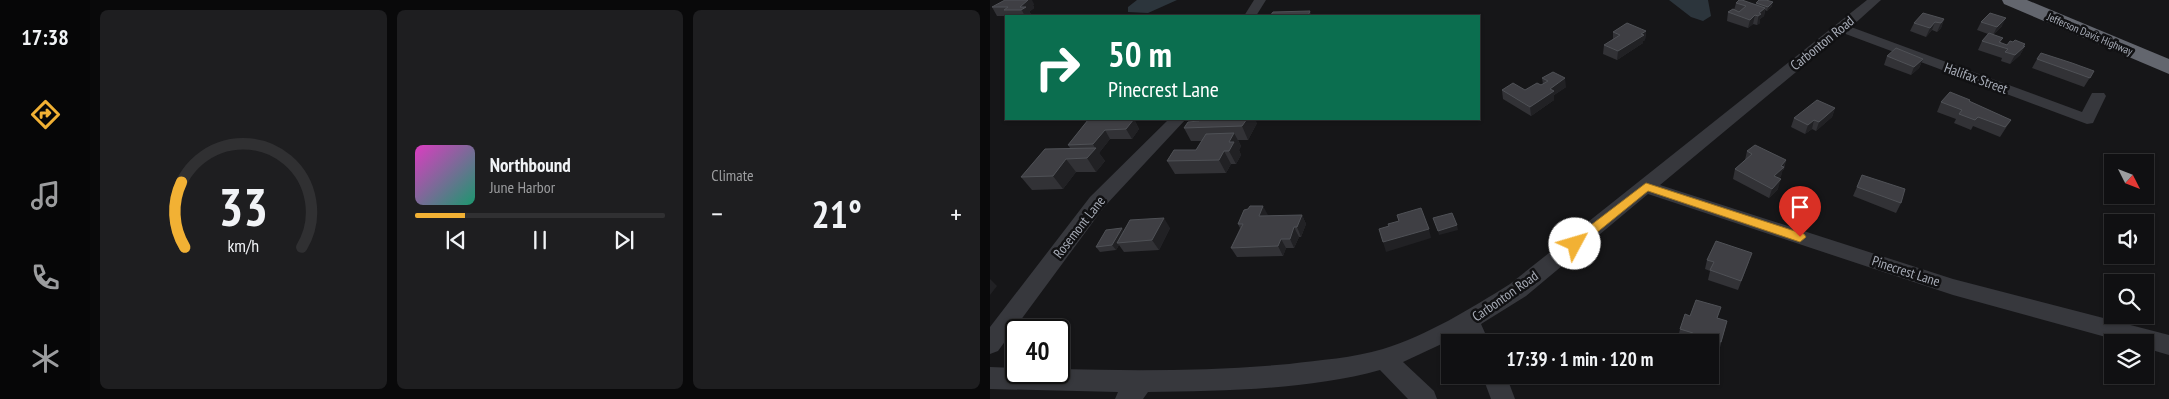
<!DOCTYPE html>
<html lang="en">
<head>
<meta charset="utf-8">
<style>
  :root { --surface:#101012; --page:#1e1e20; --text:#f1f3f6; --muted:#9c9d9f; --line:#303032; --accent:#f2b134 }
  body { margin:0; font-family:"PT Sans Narrow",sans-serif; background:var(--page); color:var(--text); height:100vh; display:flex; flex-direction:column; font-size:19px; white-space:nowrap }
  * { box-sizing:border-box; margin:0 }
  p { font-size:16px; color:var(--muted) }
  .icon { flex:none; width:28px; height:28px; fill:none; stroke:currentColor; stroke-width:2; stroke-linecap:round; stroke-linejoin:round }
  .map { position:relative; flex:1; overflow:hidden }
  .side { display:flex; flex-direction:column; gap:10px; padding:10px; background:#09090a; width:900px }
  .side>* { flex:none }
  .top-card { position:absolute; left:15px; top:15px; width:475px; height:105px; border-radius:0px; box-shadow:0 1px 4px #0004,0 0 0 1px var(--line); background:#0b6e4f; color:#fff; overflow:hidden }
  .needle { width:32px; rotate:132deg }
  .buttons { position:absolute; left:1114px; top:154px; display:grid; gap:10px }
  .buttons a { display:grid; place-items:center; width:50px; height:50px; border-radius:0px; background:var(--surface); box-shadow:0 1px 4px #0004,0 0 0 1px var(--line); font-size:25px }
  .speed { position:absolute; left:15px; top:319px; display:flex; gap:10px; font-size:25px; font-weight:700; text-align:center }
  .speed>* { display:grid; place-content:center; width:65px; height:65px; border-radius:50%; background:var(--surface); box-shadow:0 1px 4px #0004,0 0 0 1px var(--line); line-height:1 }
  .speed .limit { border:2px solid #111; border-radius:8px; background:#fff; color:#111 }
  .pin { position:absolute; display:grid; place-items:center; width:42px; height:42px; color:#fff; margin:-51px -21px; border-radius:50% 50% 50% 0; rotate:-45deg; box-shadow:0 0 5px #0007 }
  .pin .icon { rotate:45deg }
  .me { position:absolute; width:55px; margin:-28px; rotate:51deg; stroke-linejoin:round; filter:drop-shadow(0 0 4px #0008) }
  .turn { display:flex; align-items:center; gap:18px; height:105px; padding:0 20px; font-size:22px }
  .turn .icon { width:65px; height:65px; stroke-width:2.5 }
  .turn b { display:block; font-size:35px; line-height:42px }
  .big { font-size:38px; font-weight:800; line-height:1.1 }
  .side .widget { flex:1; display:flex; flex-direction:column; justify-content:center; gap:8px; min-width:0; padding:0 18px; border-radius:8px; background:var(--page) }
  .side .dial { align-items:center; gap:0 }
  .dial svg { height:130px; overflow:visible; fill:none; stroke:var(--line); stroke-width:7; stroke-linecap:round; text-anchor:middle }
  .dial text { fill:var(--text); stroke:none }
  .song { display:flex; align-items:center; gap:15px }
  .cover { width:60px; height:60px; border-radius:8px; background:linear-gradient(135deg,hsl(310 70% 55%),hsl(160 70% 35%)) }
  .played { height:5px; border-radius:2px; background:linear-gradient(90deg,var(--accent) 20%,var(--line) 20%) }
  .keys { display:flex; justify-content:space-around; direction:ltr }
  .heat { display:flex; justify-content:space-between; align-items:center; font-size:28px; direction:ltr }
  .side .tiles { flex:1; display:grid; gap:10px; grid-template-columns:repeat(3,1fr) }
  .trip { position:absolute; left:451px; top:334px; width:278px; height:50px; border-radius:0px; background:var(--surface); box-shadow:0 1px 4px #0004,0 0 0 1px var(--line); font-weight:800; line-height:50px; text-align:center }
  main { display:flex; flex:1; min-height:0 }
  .tabs { display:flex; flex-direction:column; width:90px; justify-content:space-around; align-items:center; background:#060607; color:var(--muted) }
  .tabs .icon { width:35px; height:35px }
  .tabs .current { color:var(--accent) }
  .tabs b { font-size:22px; color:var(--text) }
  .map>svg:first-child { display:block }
  .water { fill:#2c353c }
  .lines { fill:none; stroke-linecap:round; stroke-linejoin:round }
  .minor { fill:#37383d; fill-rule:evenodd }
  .highway { fill:#63666e; fill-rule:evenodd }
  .wall { fill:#323236 }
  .shaded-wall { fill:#212124 }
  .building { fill:#3f3f44; stroke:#4f5156 }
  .route { fill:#f2b134; stroke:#9d7322 }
  .labels { text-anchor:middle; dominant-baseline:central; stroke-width:5; stroke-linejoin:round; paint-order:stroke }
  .far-street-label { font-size:11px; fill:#a8adb8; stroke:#111113 }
  .street-label { font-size:14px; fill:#a8adb8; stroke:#111113 }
</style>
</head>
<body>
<main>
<nav class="tabs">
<b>17:38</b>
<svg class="icon current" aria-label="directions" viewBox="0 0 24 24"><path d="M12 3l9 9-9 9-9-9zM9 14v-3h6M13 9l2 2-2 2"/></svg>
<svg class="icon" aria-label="music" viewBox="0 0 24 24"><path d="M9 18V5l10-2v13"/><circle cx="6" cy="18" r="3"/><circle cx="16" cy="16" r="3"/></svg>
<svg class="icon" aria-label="phone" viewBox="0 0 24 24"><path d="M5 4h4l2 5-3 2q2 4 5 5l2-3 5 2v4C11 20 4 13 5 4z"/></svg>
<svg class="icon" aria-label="climate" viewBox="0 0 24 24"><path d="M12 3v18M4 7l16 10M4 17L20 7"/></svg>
</nav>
<section class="side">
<div class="tiles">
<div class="widget dial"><svg viewBox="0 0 100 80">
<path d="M14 69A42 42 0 1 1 86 69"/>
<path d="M14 69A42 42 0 0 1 12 29" stroke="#f2b134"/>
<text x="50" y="56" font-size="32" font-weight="700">33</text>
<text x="50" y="72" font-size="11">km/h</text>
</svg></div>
<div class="widget">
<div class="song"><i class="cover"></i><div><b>Northbound</b><p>June Harbor</p></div></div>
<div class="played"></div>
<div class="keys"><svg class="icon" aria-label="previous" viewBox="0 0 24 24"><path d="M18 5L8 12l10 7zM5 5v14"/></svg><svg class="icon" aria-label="pause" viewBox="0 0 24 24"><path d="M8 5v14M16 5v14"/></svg><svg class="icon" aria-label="next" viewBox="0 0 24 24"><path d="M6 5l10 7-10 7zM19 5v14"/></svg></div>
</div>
<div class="widget"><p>Climate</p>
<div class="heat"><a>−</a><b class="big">21°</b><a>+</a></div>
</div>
</div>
</section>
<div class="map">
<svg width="1179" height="399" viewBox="0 0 1179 399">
  <rect width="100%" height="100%" fill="#161618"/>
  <!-- water -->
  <path class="water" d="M147,0H187L158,13L138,12V7Z
    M679,0H718L721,16L713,21L701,17Z"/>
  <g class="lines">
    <!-- minor -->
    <path class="minor" d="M264,0H276L266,16H254Z
      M877,0H891L861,27L1092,112L1102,93H1114L1116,96L1103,123L1097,124L853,33L670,185L963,279L1179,335V355L1155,348V342H1134L963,295L658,194L536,296L491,324L499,342H477L473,334L413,362L444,391L447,399H418L390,370C318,390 232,391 158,392L153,399H125L128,392L0,389V367L26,368V372H69V369C146,371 223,371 299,364C330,360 363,358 393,349C438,335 480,309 520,284Z
      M179,119H196L114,207L8,351L0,354V327L100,197Z
      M492,375H516L525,399H501Z"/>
    <!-- highway -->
    <path class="highway" d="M1012,0H1037L1179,59V74L1014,4Z"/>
  </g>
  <!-- wall -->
  <path class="wall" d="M746,3L766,4V3L782,6L777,11L775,10L774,16L770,19V23L767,25L763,24L758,28L737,21L738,12L744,10Z
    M44,4L43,5L44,8L39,12L42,15L40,16H7L2,7Z
    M954,19L951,28L947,32L942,30L936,37L920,31L924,23Z
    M991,22L1012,26L1003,35L1013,38L1010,43L1017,45L1035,46L1030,55L1020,64L1011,61L1012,58L988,50L992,41L998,34L987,30Z
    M656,31L655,40L653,41V43L627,60L613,54L614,45L623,40V32Z
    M897,56L933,59L929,68L921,75L894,65Z
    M1047,59L1104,71L1094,87L1042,68Z
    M552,78L576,87L564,95V100L541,116L513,99L512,90H535L553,84Z
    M979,101L1021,120L1010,137L983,126L981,130L964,123L966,119L947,112L951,102Z
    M845,108L842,117L826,131L822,129L815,134L801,127L804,118Z
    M144,119L149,129L142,139H120L109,153L115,161L106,172H86L73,189L42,190L31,177L80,148L78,145L98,120Z
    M209,121L267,123L258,140H248L251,146L249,150L251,155L246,164H241L236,173L185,174L177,161L206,150L212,141H201L194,128Z
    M757,151L796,160L794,169L792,171L791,176L789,178L788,189L779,198L743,179L745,169L755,160Z
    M872,175L911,203L906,213L863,196Z
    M312,215L316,224L311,237H309L304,248H296L293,256L247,257L241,248L250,228L248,224L278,216Z
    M180,228L169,250L134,252L129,245L126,250L110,252L106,247L134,232Z
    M717,260L759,262L748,290L718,280L720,271L715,269Z
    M728,318L737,321L729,351L720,348V342L700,341L688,338L690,329Z"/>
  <!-- shaded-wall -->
  <path class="shaded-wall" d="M35,0H42L44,4L43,5L44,8L39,12L42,15L40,16H35L30,7Z
    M783,2L782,6L777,11L778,7Z
    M775,8L774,16L770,19V23L767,25L769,13Z
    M320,11L322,16H318Z
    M765,15L763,24L758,28L760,20Z
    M1016,18L1012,26L1003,35L1007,27Z
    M954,19L951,28L947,32L951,23Z
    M945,22L942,30L936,37L940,28Z
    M656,31L655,40L653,41V43L627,60L628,51Z
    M1035,46L1030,55L1020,64L1025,55Z
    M933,59L929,68L921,75L924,67Z
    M575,78L576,87L564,95V100L541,116L540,107L560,89Z
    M845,108L842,117L826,131L829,122Z
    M144,119L149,129L142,139L136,129Z
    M257,119H265L267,123L258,140L252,126Z
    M824,120L822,129L815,134L818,125Z
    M115,130L120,139L109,153L115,161L106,172L97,158L105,148L103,144Z
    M244,133L251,146L249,150L251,155L246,164L239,151V142Z
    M234,151L241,164L236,173L229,160Z
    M76,159L86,172L73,189L63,176Z
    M796,160L791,176L782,185L784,176L791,166Z
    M791,179L788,189L779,198L782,189Z
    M273,206L278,215L269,216Z
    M312,215L316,224L311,237L307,227Z
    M174,218L180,228L169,250L162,240Z
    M467,225L468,230L449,235L448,231Z
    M304,227L309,237L304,248L300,239Z
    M132,228L135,233L127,243L129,245L126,250L122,245Z
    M439,229L441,238L396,252L393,242Z
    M291,239L296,248L293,256L288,246Z
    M0,279L7,286L0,295Z"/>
  <!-- building -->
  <path class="building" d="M15,0H38L30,7H36L31,10H14L18,7H2Z
    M749,0H752L775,8L769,13L771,14L768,16L765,15L760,20L738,12L743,9L749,12L756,6L746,3Z
    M769,0H776L783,2L778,7L766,3Z
    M320,11L318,16H280L283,12Z
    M933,13L954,19L951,23L945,22L940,28L924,23Z
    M1000,13L1016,18L1007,27L991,22Z
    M637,23L656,31L651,34L654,35L628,51L614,45L630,35L623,32Z
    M999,33L1013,38L1009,42L1017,45L1020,41L1023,42L1025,40L1035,44L1033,46H1035L1025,55L1015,52L1018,49L992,41Z
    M906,48L933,59L924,67L897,56Z
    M1051,53L1082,63L1104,71L1100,78L1047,59Z
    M563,72L575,78L560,89L564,91L540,107L512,90L523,83L535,90L547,83L551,85L558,81L552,78Z
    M960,92L980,100L979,101L1021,120L1015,127L988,117L985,120L969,114L972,110L951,102Z
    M827,100L845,108L829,122L824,120L818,125L804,118Z
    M144,119L136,129L115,130L103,144L78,145L98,120Z
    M211,119H257L252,126L194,128L198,122L209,121Z
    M244,133L239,142H244L239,151H234L229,160L177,161L184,150H206L216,134Z
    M765,145L796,160L791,166L794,167L784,176L791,179L782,189L745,169L762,154L757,151Z
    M106,148L97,158L76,159L63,176L31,177L55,149Z
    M872,175L915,189L911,203L867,187Z
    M260,206H273L269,216L312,215L307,227H304L300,239H291L288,246L241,248L253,224H248L254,210L258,209Z
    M431,208L439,229L393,242L389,229L399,226L398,224L409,221L407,215Z
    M462,213L467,225L448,231L443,218Z
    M174,218L162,240L127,243L140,220Z
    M132,228L122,245L106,247L116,230Z
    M726,241L762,253L751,281L720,270L724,262L717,260Z
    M706,300L731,307L727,318L737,321L731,342L722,339L720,344V342H699L703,333L690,329L695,314L700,316Z"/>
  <!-- route -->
  <path class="route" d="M656,183L814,234L816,237L810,242L658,191L589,247H580L579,244L580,241Z"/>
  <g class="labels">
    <!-- far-street labels -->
    <g class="far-street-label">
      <text transform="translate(1100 34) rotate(23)">Jefferson Davis Highway</text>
    </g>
    <!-- street labels -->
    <g class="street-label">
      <text transform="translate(832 43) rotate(-39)">Carbonton Road</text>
      <text transform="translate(986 78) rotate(20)">Halifax Street</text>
      <text transform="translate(89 227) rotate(-52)">Rosemont Lane</text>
      <text transform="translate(916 271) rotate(18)">Pinecrest Lane</text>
      <text transform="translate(515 296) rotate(-35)">Carbonton Road</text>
    </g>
  </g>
</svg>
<div class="buttons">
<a><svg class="needle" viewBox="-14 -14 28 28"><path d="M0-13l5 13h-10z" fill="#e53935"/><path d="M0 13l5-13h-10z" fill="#9c9d9f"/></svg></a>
<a><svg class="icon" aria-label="sound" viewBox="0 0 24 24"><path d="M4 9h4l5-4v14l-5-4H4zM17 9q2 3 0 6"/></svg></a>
<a><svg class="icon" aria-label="search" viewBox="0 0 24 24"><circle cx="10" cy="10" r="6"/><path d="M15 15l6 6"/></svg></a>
<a><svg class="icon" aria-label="layers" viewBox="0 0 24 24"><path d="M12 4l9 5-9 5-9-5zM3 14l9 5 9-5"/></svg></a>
</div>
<div class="speed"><div class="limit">40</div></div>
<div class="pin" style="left:810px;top:237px;background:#d93025"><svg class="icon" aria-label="arrive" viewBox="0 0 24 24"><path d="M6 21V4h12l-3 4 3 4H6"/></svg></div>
<svg class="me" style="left:585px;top:244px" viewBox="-20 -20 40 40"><circle r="19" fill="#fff"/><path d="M0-13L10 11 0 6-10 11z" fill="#f2b134"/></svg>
<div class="trip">17:39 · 1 min · 120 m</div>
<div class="top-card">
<div class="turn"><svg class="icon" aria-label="right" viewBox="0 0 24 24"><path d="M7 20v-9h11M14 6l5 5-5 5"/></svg><div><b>50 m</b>Pinecrest Lane</div></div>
</div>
</div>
</main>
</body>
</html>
